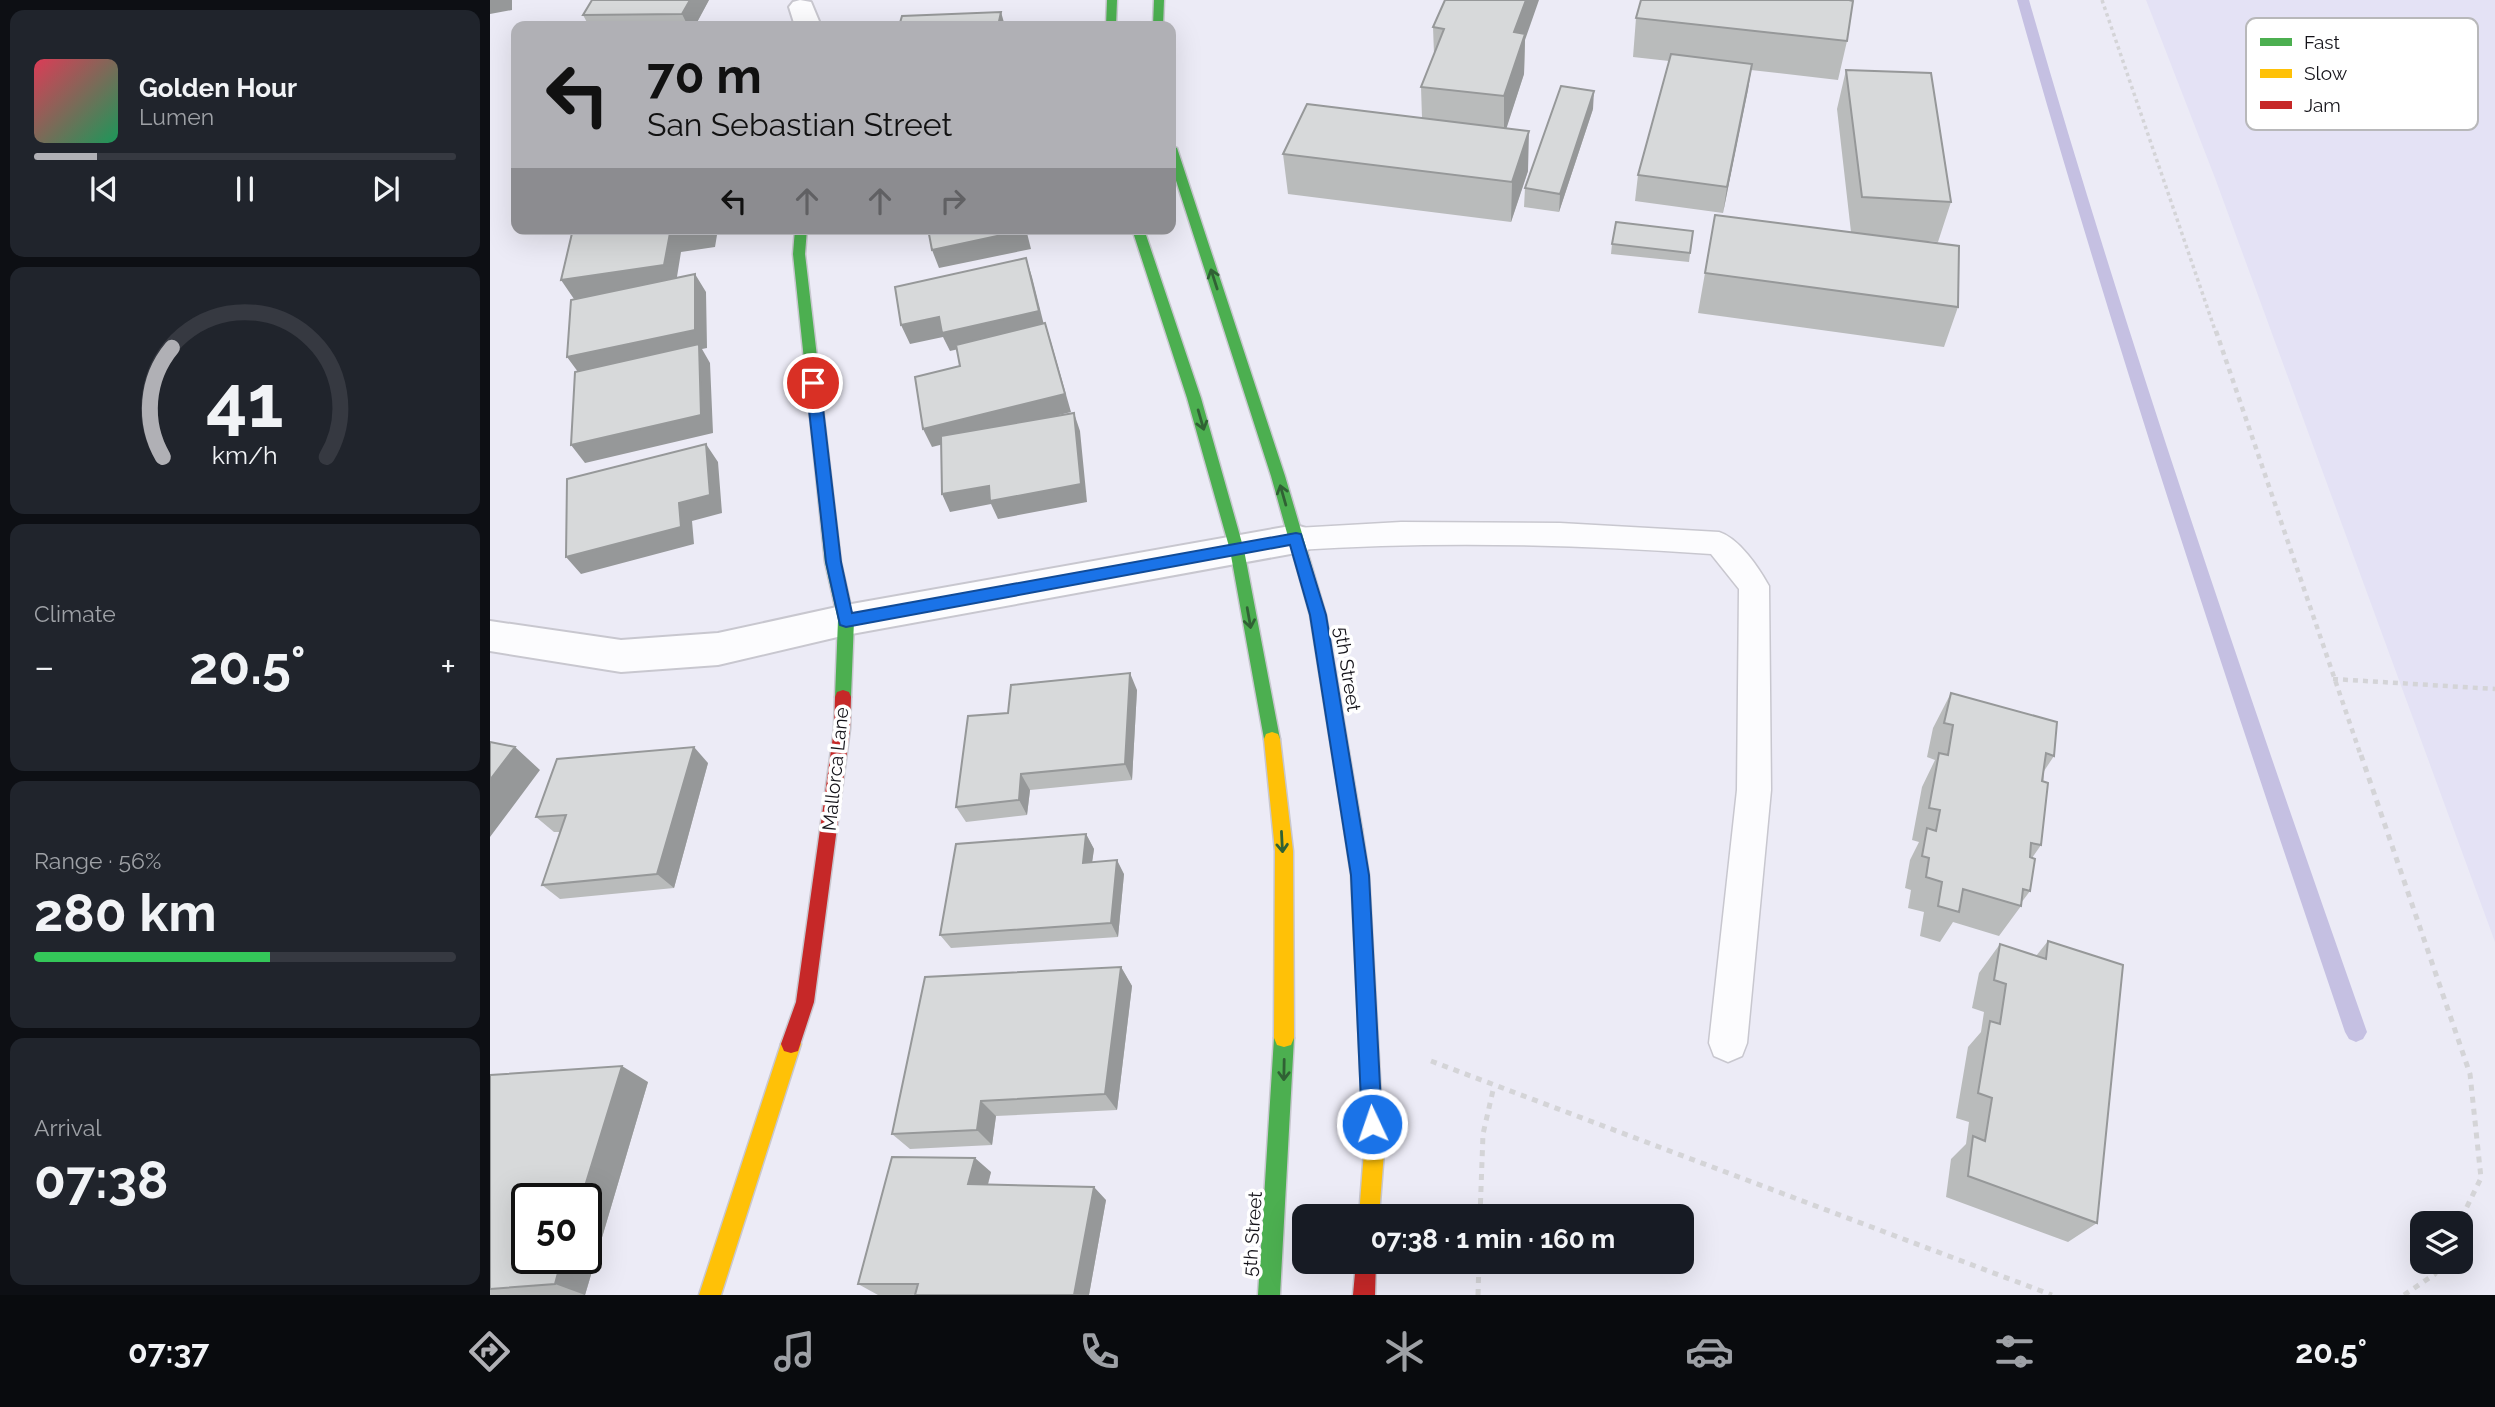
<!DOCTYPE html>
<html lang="en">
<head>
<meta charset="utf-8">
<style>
  :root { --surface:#171b24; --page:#20242c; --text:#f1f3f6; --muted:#9ea1a6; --line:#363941; --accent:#b0b0b5 }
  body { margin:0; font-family:Raleway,sans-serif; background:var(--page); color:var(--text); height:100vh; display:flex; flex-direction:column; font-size:26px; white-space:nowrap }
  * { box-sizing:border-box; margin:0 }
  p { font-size:23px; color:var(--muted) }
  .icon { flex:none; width:38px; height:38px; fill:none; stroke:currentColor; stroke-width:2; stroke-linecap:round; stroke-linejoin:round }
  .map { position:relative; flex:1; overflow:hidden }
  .panel { display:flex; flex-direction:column; gap:10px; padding:10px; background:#0d0f14; width:490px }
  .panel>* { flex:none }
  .top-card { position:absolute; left:21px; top:21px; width:665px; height:214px; border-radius:14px; box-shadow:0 7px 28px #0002; background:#b0b0b5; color:#111; overflow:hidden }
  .buttons { position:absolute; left:1920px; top:1211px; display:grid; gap:14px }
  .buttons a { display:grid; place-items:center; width:63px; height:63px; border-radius:14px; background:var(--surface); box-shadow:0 7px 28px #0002; font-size:35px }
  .speed { position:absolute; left:21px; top:1183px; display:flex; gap:14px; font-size:35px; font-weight:700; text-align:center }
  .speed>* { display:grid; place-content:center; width:91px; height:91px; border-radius:50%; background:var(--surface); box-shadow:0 7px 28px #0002; line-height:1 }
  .speed .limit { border:4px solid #111; border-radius:10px; background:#fff; color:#111 }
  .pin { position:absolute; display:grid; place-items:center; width:60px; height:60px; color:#fff; margin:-30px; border:4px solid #fff; border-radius:50%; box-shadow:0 2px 7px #0007 }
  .me { position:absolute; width:77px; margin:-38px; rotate:357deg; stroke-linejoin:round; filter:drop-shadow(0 0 5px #0008) }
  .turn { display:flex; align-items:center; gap:24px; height:147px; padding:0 21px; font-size:32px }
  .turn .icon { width:91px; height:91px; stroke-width:2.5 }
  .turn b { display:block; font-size:49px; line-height:60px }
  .lanes { display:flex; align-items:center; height:66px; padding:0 21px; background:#0003; justify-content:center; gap:35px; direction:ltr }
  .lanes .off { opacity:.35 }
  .big { font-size:52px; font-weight:700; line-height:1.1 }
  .panel .widget { flex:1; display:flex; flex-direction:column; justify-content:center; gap:10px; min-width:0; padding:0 24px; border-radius:14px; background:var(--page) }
  .panel .dial { align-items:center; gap:0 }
  .dial svg { height:182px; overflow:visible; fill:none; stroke:var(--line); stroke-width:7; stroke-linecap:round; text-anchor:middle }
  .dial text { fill:var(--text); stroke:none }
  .song { display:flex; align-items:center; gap:21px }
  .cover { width:84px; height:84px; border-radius:10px; background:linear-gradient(135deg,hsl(350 70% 55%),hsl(150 70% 35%)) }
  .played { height:7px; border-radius:4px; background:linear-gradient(90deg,var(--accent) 15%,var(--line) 15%) }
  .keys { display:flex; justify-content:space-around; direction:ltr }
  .heat { display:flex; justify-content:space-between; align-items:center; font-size:38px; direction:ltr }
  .charge { height:10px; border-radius:5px; background:linear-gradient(90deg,#34c759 56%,var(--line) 0) }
  .trip { position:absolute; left:802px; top:1204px; width:402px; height:70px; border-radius:14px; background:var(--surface); box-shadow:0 7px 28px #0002; font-weight:700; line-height:70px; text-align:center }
  .menu { display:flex; height:112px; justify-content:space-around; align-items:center; background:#090b0e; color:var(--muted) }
  .menu .icon { width:49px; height:49px }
  .menu .selected { color:var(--accent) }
  .menu b { font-size:32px; color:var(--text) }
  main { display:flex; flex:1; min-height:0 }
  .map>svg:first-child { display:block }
  .built { fill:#e4e2f5 }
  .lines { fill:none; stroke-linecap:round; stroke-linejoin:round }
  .stream { fill:#c5c0e2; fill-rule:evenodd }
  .lane-casing { stroke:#c8c7cf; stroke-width:3 }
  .street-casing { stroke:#c8c7cf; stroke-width:4 }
  .fast-casing { stroke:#c8c7cf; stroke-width:3 }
  .slow-casing { stroke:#c8c7cf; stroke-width:3 }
  .jam-casing { stroke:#c8c7cf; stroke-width:3 }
  .path-far2 { stroke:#d4d4d7; stroke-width:3.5; stroke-dasharray:3.5 3.5; stroke-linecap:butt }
  .path-far1 { stroke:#d4d4d7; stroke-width:4.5; stroke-dasharray:5 5; stroke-linecap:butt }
  .path { stroke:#d4d4d7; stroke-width:5; stroke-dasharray:6 6; stroke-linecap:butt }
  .lane { fill:#fcfcfe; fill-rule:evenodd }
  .street { fill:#fcfcfe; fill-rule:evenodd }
  .fast { fill:#4caf50; fill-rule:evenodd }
  .slow { fill:#ffc107; fill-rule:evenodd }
  .jam { fill:#c62828; fill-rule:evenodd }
  .wall { fill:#b9bbbb }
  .shaded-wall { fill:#969899 }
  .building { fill:#d7d9da; stroke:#969899; stroke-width:2 }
  .oneway { stroke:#306134 }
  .route { fill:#1a73e8; stroke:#114b97; stroke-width:2 }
  .labels { text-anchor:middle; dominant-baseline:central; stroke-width:7; stroke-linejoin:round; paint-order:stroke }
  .street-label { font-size:19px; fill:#141319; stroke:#fff }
  .key { fill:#fff; stroke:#b8b8ba; stroke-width:2 }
  .key-label { font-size:19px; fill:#141319 }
</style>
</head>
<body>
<main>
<section class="panel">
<div class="widget">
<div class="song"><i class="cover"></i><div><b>Golden Hour</b><p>Lumen</p></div></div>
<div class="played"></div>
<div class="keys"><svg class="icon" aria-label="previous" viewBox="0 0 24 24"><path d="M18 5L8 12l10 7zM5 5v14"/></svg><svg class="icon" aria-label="pause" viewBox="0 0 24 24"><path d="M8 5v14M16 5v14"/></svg><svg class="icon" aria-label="next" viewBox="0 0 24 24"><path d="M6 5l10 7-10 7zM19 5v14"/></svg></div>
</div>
<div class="widget dial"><svg viewBox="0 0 100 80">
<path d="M14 69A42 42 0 1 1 86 69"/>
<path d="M14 69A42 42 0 0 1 18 21" stroke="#b0b0b5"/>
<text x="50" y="56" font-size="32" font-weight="700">41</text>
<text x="50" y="72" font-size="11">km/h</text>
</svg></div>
<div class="widget"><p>Climate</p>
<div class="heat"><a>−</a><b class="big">20.5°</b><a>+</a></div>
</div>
<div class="widget"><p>Range · 56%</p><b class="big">280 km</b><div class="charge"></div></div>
<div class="widget"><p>Arrival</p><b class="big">07:38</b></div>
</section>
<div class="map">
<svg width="2005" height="1295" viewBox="0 0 2005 1295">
  <rect width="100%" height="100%" fill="#ecebf6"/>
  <!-- built -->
  <path class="built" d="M1656,0H2005V942L1725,178Z"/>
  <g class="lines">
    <!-- stream -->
    <path class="stream" d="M1527,0H1539C1639,348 1757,690 1877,1032L1873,1039L1866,1042L1859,1039L1855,1032C1739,690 1625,348 1527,0Z"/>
    <defs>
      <path id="lane" d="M911,522L1070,523L1229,532C1249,538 1269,568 1279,586L1281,790L1257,1043L1252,1056L1238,1062L1224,1056L1219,1043L1247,790L1249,589L1221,554C1082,544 945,541 806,550L796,547L791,539L796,531L806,528Z"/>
      <path id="street" d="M310,0L321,2L331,26H305L299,7L303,2Z
        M806,525L819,529L824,539L819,549L806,553L356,635L228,665L131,672L0,651V621L131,640L228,633L356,605Z"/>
      <path id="fast" d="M617,0H627L626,26H616Z
        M664,0H674L673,26H663Z
        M681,145L687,148L795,476L836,615L872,829L869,834L863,837L857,834L854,829L820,615L781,476L681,165Z
        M305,229H317L315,254L351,562L364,620L361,697L359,702H347L345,697L348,620L335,562L303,254Z
        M642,229H654L711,398L754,550L790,739L788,744L782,746L776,744L774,739L740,550L697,398Z
        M794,1029L801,1031L804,1038L790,1295H768L784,1038L787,1031Z"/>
      <path id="slow" d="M782,732L788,734L790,739L803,851L804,1038L801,1045L794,1047L787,1045L784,1038L785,851L774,739L776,734Z
        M863,821L869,824L872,829L879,875L894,1152L889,1216H869L874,1152L861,875L854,829L857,824Z
        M301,1035L308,1037L311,1044L231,1295H209L291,1044L294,1037Z"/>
      <path id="jam" d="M353,690L359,692L361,697L360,729L324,1002L308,1051L301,1053L294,1051L291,1044L306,1002L344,729L345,697L347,692Z
        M866,1262H886L885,1295H863Z"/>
    </defs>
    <!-- lane casing -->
    <use href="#lane" class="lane-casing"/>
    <!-- street casing -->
    <use href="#street" class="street-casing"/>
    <!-- fast casing -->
    <use href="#fast" class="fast-casing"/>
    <!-- slow casing -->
    <use href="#slow" class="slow-casing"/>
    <!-- jam casing -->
    <use href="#jam" class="jam-casing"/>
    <!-- path-far2 -->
    <path class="path-far2" d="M1612,0L1726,333"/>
    <!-- path-far1 -->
    <path class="path-far1" d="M1726,331L1871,756
      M1843,679L2005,689"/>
    <!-- path -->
    <path class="path" d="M1871,755L1980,1074L1991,1178L1969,1223
      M941,1061L1562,1295
      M990,1216L993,1134L1004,1086
      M988,1295L989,1262
      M1914,1295L1945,1274L1951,1262"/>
    <!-- lane -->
    <use href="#lane" class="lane"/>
    <!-- street -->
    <use href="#street" class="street"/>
    <!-- fast -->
    <use href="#fast" class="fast"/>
    <!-- slow -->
    <use href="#slow" class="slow"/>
    <!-- jam -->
    <use href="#jam" class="jam"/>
  </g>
  <!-- wall -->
  <path class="wall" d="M219,0L205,26H99L93,15Z
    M1146,18L1357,41L1348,80L1261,70L1233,213L1145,201L1148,175L1179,61L1143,57Z
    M943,27L1035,40L1034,74L1016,128L1038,171L1021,222L798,194L793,154L932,118L931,87L944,54Z
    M1356,70L1461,202L1448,242L1435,241L1468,307L1454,347L1208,313L1215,273L1361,232L1347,109Z
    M1103,109L1069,212L1034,207L1035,188Z
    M1203,231L1199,262L1121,254L1122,244Z
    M647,690L642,780L540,790L537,815L476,822L466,807L518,713Z
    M1461,693L1564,756L1554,771L1551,845L1542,858L1540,891L1531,903V906L1509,936L1463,922L1450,942L1430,936L1434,912L1418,908L1421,890L1415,888L1420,860L1429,842L1422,840L1432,787L1445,760L1437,757L1443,728Z
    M218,763L184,888L70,899L52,885L71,832H64L46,817Z
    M596,834L604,849L602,862L634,874L628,937L461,948L450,935Z
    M1558,941L1607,1223L1578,1242L1456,1197L1461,1159L1476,1144L1479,1122L1466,1118L1478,1047L1491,1032L1494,1012L1482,1008L1489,973L1510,944L1546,956Z
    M631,967L642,986L627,1110L506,1116L502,1145L420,1149L402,1134Z
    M0,1075L158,1082L95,1295H0Z
    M501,1172L498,1185L616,1200L599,1295H388L368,1284Z"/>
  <!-- shaded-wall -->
  <path class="shaded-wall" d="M0,0H22V10L0,14Z
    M200,0H219L205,26H198L192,14Z
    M1036,0H1049L1035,40L1034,74L1014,136V96L1024,32Z
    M511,12L515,26H508Z
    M1262,64L1258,90L1233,213L1237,187Z
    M1104,91L1103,109L1069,212L1070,194Z
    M1039,131L1038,171L1021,222L1022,182Z
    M207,229H228L225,247L191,252L186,283L84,299L71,280L180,233Z
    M535,229H536L541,249L449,268L442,250Z
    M536,258L542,277L555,329L460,351L453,337L420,344L411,325Z
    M205,274L216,292L217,348L212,349L220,363L223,433L95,463L81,445L91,376L77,357Z
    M555,323L561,342L581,412L442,447L433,429Z
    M584,413L590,431L597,502L508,519L501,504L460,512L452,494Z
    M216,444L228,462L232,513L202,521L204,544L91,574L76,557L189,503Z
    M640,673L647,690L642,780L635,764Z
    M25,747L50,770L0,837V780Z
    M204,747L218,763L184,888L167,874Z
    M531,774L540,790L537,815L529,800Z
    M596,834L604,849L600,877L593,863Z
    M627,860L634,874L628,937L621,923Z
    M631,967L642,986L627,1110L615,1094Z
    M132,1066L158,1082L95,1295L65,1284L72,1258H96V1199H91Z
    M491,1101L506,1116L502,1145L487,1130Z
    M485,1158L501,1172L494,1198L478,1184Z
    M604,1187L616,1200L599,1295H584Z"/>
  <!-- building -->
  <path class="building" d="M102,0H200L192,14L93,15Z
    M955,0H1036L1024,32L1035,34L1014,96L931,87L954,29L943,27Z
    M1151,0H1359L1363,1L1357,41L1146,18Z
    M511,12L508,26H409L412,16Z
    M1181,54L1262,64L1237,187L1148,175Z
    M1356,70L1441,73L1461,202L1372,197Z
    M1071,86L1104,91L1070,194L1035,188Z
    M817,104L1039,131L1022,182L793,154Z
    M1225,215L1469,246L1468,307L1215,273Z
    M1126,222L1203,231L1200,253L1122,244Z
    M83,229H207L180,233L174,265L71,280Z
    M438,229H535V230L442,250Z
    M536,258L549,311L452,333L449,317L411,325L405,287Z
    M205,274V330L77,357L81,300Z
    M555,323L575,394L433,429L425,377L470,366L466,345Z
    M209,344L211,415L81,445L85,372Z
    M584,413L591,484L500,501L499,486L452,494L451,436Z
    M216,444L220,495L189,503L191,527L76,557L77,479Z
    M640,673L635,764L531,774L529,800L466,807L478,716L518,713L521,685Z
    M1461,693L1567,722L1564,756L1556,753L1552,781L1558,783L1551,845L1541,843L1540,857L1545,859L1540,891L1533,889L1531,906L1473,889L1469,912L1448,906L1452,882L1436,877L1439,858L1432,856L1437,828L1446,831L1450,810L1439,808L1449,753L1458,755L1463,725L1454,723Z
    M0,742L25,747L0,780Z
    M204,747L167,874L52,885L76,815L46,817L67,759Z
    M596,834L593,863L627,860L621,923L450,935L466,844Z
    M1558,941L1633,965L1607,1223L1478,1176L1483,1136L1495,1141L1502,1098L1488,1093L1500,1021L1510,1024L1516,984L1504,980L1510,944L1556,959Z
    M631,967L615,1094L491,1101L487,1130L402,1134L435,977Z
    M132,1066L91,1199H37V1258H72L65,1284L0,1289V1075Z
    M402,1157L485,1158L478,1184L604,1187L584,1295H425L428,1284H368Z"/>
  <!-- one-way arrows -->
  <defs><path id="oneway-shaft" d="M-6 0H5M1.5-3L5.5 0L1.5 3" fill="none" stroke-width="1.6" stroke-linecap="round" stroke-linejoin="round" transform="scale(1.75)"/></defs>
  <g class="oneway">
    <use href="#oneway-shaft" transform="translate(724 279) rotate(-108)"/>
    <use href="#oneway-shaft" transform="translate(711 420) rotate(74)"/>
    <use href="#oneway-shaft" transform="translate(793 495) rotate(-106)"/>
    <use href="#oneway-shaft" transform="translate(759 618) rotate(80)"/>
    <use href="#oneway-shaft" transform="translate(792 842) rotate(87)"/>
    <use href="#oneway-shaft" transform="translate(794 1070) rotate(91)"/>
  </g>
  <!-- route -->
  <path class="route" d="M323,378L330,383L351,562L362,613L806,533L811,534L836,615L879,875L892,1124L889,1131L882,1134L875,1131L872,1124L861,875L820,615L800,545L356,627L350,625L336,562L316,383Z"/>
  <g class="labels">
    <!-- street labels -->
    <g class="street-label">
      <text transform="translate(858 669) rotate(81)">5th Street</text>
      <text transform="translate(345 769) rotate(-84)">Mallorca Lane</text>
      <text transform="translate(762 1234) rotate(-86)">5th Street</text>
    </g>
  </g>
  <!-- legend -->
  <rect x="1756" y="18" width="232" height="112" rx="10" class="key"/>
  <rect x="1770" y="38" width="32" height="8" fill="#4caf50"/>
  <rect x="1770" y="69" width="32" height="9" fill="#ffc107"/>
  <rect x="1770" y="101" width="32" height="8" fill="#c62828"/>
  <g class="key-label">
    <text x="1814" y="49">Fast</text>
    <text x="1814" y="80">Slow</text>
    <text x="1814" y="112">Jam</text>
  </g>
</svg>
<div class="buttons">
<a><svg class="icon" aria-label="layers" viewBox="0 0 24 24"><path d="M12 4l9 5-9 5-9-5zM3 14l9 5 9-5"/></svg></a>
</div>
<div class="speed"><div class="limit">50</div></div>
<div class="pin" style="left:323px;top:383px;background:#d93025"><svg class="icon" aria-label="arrive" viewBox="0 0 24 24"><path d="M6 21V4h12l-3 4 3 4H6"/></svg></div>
<svg class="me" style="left:882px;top:1124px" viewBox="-20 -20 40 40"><circle r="17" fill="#1a73e8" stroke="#fff" stroke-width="3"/><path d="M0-11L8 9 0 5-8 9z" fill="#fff"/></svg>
<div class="trip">07:38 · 1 min · 160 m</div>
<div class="top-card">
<div class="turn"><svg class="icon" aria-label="left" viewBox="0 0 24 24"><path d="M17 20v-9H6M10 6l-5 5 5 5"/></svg><div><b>70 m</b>San Sebastian Street</div></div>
<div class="lanes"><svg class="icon" aria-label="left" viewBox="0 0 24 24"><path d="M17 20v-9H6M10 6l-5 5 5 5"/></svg><svg class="icon off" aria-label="ahead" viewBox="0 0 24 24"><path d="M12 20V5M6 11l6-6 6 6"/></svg><svg class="icon off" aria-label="ahead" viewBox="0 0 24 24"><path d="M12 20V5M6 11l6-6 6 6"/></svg><svg class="icon off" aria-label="right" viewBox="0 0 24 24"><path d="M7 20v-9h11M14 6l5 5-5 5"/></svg></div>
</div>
</div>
</main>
<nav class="menu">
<b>07:37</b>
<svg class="icon selected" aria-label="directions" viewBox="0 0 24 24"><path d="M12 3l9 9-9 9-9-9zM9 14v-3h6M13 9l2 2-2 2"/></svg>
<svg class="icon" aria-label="music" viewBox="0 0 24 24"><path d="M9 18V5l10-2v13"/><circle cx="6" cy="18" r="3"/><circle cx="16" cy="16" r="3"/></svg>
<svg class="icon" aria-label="phone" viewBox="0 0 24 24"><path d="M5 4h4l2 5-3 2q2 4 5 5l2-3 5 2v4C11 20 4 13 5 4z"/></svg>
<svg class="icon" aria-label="climate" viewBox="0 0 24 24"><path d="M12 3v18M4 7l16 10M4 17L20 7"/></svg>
<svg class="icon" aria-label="car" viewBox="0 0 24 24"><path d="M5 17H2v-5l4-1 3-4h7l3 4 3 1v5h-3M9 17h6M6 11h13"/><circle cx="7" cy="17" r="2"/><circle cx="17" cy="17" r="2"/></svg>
<svg class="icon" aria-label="filters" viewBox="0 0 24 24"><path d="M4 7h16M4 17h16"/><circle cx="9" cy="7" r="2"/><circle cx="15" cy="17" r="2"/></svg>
<b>20.5°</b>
</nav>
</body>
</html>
